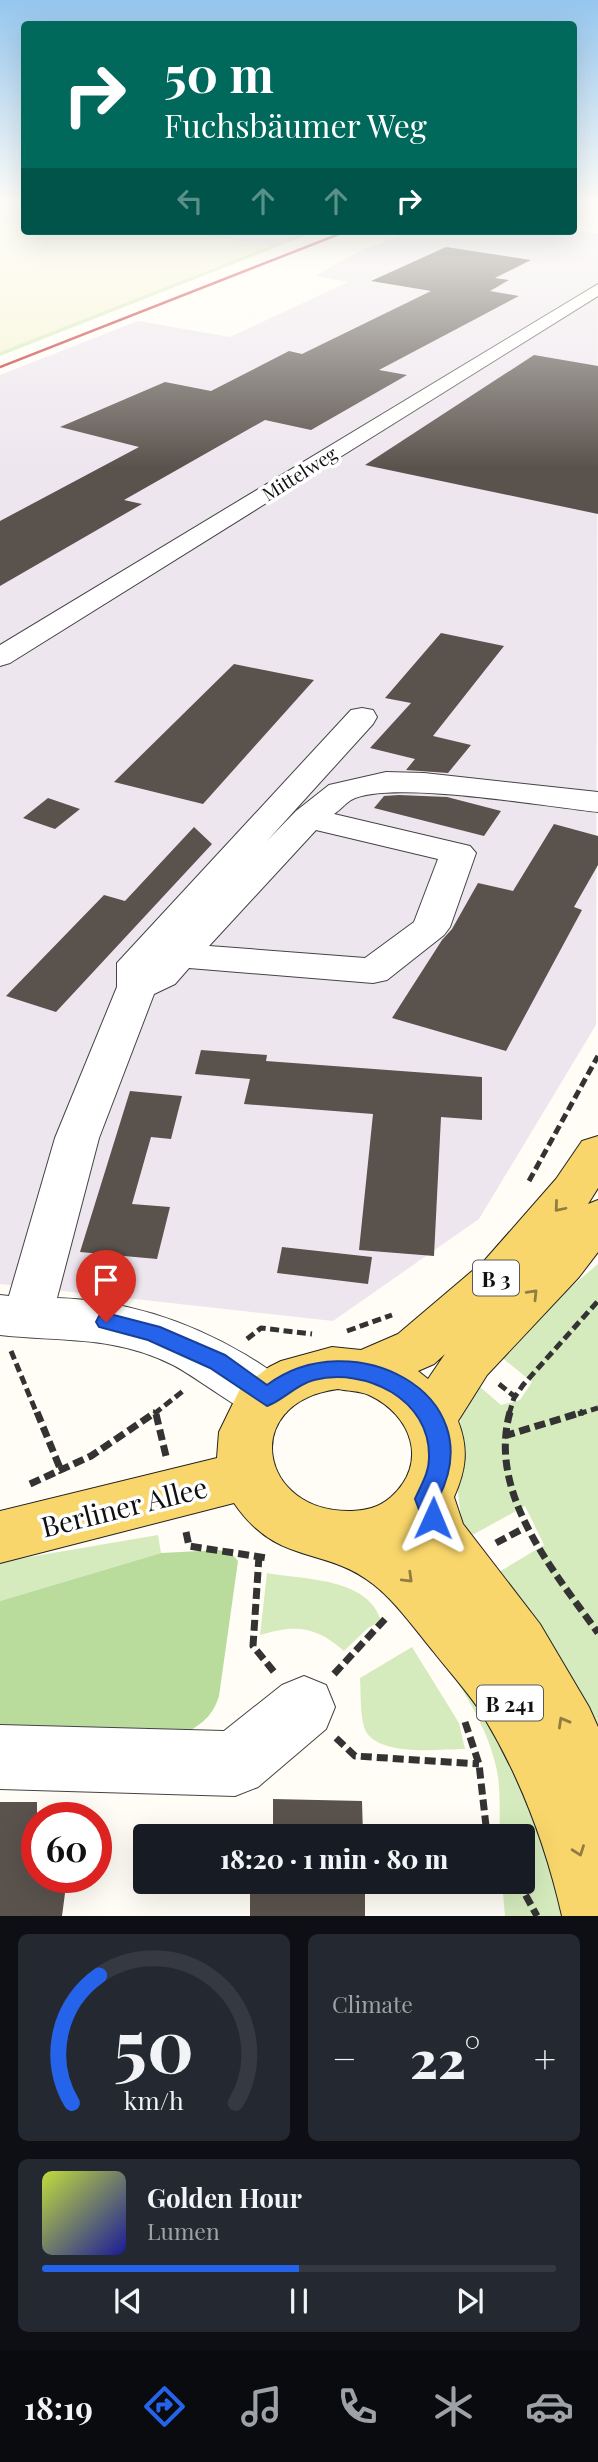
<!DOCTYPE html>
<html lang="en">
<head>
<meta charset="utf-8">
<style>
  :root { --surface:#171b24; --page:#242831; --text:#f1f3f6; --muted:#9ea1a6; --line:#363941; --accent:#2563eb }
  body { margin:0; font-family:"Playfair Display",serif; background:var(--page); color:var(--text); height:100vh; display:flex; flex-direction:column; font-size:26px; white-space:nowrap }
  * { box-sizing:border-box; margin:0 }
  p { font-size:23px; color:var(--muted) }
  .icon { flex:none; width:38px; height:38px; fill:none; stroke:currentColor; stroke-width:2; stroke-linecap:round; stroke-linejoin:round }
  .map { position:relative; height:1916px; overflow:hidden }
  .side { display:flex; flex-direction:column; gap:18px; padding:18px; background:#0d0f14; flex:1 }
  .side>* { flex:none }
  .hud { position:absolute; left:21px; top:21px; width:556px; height:214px; border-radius:7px; box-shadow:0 7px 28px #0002; background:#00695c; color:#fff; overflow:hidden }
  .speed { position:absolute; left:21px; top:1802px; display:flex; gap:14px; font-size:35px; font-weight:700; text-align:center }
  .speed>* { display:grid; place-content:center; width:91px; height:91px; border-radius:50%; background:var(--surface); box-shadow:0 7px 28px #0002; line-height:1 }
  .speed .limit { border:10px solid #d22; background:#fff; color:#111 }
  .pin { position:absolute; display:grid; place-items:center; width:60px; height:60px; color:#fff; margin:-72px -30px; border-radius:50% 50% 50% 0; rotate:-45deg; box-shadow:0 0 7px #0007 }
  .pin .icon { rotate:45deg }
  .me { position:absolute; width:77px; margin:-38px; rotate:1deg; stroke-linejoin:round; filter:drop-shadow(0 0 5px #0008) }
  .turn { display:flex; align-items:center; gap:24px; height:147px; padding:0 28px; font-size:32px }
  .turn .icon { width:91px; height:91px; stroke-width:2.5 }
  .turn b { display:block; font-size:49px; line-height:60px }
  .lanes { display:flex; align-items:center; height:66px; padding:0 28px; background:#0003; justify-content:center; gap:35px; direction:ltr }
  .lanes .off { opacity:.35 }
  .big { font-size:52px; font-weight:800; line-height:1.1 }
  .side .tile { flex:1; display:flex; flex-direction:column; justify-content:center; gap:10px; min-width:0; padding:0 24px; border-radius:10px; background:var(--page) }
  .side .dial { align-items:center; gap:0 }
  .dial svg { height:182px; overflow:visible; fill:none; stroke:var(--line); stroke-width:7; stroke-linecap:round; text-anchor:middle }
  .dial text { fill:var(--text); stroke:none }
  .song { display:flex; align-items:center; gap:21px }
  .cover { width:84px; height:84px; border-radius:10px; background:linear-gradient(135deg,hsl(70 70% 55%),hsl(240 70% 35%)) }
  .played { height:7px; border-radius:4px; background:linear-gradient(90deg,var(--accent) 50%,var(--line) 50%) }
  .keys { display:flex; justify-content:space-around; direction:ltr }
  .heat { display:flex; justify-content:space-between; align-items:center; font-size:38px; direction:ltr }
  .side .tiles { flex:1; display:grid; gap:18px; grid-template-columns:1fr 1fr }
  .tile:last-child { grid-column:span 2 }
  .trip { position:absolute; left:133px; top:1824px; width:402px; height:70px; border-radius:7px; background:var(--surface); box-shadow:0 7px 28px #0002; font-weight:800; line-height:70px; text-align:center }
  .menu { display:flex; height:112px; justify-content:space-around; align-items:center; background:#090b0e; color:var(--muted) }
  .menu .icon { width:49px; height:49px }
  .menu .active { color:var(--accent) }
  .menu b { font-size:32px; color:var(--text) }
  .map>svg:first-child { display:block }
  .industrial { fill:#eee6ef }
  .farmland { fill:#f6f3d4 }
  .green { fill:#d5ebbd }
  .forest { fill:#b9dc9c }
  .building { fill:#5a524d }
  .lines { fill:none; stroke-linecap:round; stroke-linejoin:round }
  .minor-casing { stroke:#444; stroke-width:2 }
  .major-casing { stroke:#222; stroke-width:2 }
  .path-far1 { stroke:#333; stroke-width:5; stroke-dasharray:9 4.5; stroke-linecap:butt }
  .path { stroke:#333; stroke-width:7; stroke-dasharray:11 5; stroke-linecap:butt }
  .minor { fill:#fff; fill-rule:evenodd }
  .major { fill:#f9d66b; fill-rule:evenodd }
  .rail { stroke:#c4262e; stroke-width:2.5 }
  .oneway { stroke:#917d42 }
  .route { fill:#2563eb; stroke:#184099; stroke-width:2 }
  .labels { text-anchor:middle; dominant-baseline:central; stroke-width:7; stroke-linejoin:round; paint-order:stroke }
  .far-street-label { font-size:19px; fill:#111; stroke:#fff }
  .shield { fill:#fff; stroke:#585858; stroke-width:2 }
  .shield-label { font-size:21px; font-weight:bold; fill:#111 }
  .near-street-label { font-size:28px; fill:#111; stroke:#fff }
</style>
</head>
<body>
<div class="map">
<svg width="598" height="1916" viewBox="0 0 598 1916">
  <rect width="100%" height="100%" fill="#fffdf5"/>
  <!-- industrial -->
  <path class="industrial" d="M574,230L598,234L596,1025L479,1219L333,1321L0,1284V375L138,321L230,337L348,282L315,276L362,250L412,231Z
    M170,231H308L269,246Z"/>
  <!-- farmland -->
  <path class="farmland" d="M24,201V231H170L269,246L0,352V207Z"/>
  <!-- green -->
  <path class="green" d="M308,231H317L0,356V352Z
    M598,1264V1742L489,1578L544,1545L525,1506L467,1538C452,1492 453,1425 472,1380L501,1405L520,1400L532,1382L495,1352Z
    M158,1535L161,1553L0,1601V1562Z
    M267,1573C304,1580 368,1577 381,1621L368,1628L344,1651C316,1626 295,1624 260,1635Z
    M417,1625L471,1687L520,1778L550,1867L563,1916H505L502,1881H523V1836H500C499,1815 501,1791 497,1771C486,1716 449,1670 417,1625Z
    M412,1647L459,1723L465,1749C440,1749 374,1758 364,1727C360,1713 361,1693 360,1678Z"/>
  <!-- forest -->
  <path class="forest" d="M219,1550L231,1553L238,1561L219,1696C213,1715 204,1722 188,1732L0,1733V1601L161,1553Z"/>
  <!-- building -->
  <path class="building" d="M446,247L531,260L495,278L509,280L490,291L519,296L379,370L407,375L311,430L265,420L124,500L142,504L0,586V521L139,447L60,427L165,382L211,391L289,351L302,354L431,291L371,281Z
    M534,355L598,366V514L365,465Z
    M441,633L504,646L433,736L471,745L448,773L406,770L415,759L370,748L411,703L385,698Z
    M234,664L314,680L203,804L114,782Z
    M399,795L447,797L501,811L484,836L374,808L384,796Z
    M48,798L80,809L55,829L23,818Z
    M554,824L598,836V865L574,907L582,910L506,1051L392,1018L442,940L452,929L478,883L513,891Z
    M194,827L212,844L56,1012L6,996L104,895L125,901Z
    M201,1050L267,1055L266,1061L482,1077V1120L441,1117L434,1256L359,1250L373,1114L244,1104L250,1079L195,1074Z
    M130,1091L182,1096L171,1139L151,1137L132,1204L170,1207L157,1259L80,1252Z
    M282,1247L372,1257L368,1284L277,1273Z
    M273,1799L362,1801L363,1836H273Z
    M0,1802H37V1878H67L62,1916H0Z
    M250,1881H365V1916H250Z"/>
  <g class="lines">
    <defs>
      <path id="minor" d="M0,199H19L0,205Z
        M598,284V296L10,663L0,666V645Z
        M362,708L373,710L377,717L373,724L267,841L296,811L329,785L386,772L424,773L598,792V812C549,807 389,779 351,800C345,804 340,810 334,814L470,846L476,853L450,927L444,935L387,980L373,983L189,968L175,984L154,994L99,1138L57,1298C125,1300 188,1321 246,1355C265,1367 283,1377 293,1397L286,1413C280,1415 271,1419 265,1419C246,1416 195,1376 173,1365C114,1335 61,1342 0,1335V1295L9,1296L55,1138L117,987V963L351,710ZM316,830L438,859L414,922L365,958L209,946Z
        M304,1676L326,1685L335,1707L326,1729L258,1787L235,1796L0,1789V1725L224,1731L282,1685Z"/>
      <path id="major" d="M598,1136V1188L588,1204L598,1200V1252L579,1277L487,1375L458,1421C469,1449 466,1470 454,1497L463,1524L540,1624L589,1707L598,1727V1916H562C546,1846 522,1781 485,1719C471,1695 450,1673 433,1651C414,1628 396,1602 373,1584C323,1545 278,1567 234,1503L0,1563V1511L217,1458L219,1432L240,1389L269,1367L281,1361L332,1347L361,1350L398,1334L484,1261L556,1179L582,1141ZM445,1354L428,1379L418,1371L434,1364ZM338,1389C348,1391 360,1391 369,1395C412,1415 429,1463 391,1497C378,1508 367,1510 352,1511C259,1514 238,1402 338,1389Z"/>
    </defs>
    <!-- minor casing -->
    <use href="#minor" class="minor-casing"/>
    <!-- major casing -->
    <use href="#major" class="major-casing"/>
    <!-- path-far1 -->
    <path class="path-far1" d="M529,1181L598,1056
      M347,1331L392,1315
      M247,1339L261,1328L312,1334
      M11,1351L37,1414
      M499,1384L514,1396
      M154,1414L183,1391
      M509,1414L514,1398L523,1385L598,1301
      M578,1414L598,1408"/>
    <!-- path -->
    <path class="path" d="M37,1412L62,1473
      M510,1412C487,1494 554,1571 598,1633
      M156,1414L166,1456
      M504,1436L583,1412
      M30,1484L91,1456L156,1412
      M186,1532L189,1546L267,1558
      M496,1543L526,1527
      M259,1556L253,1646L275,1673
      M334,1674L385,1619
      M465,1722L479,1764L486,1826L492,1836
      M336,1738L355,1756L479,1764
      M518,1881L537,1916"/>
    <!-- minor -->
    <use href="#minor" class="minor"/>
    <!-- major -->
    <use href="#major" class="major"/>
    <!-- rail -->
    <path class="rail" d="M0,367L347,231"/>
  </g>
  <!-- one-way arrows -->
  <defs><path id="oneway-chevron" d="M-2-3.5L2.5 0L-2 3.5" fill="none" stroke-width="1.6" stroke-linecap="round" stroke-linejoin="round" transform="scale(1.75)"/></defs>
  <g class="oneway">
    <use href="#oneway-chevron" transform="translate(559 1207) rotate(130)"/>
    <use href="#oneway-chevron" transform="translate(533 1294) rotate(-46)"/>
    <use href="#oneway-chevron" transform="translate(408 1578) rotate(44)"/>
    <use href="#oneway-chevron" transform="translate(563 1722) rotate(-119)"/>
    <use href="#oneway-chevron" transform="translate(579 1851) rotate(70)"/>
  </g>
  <!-- sky -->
  <linearGradient id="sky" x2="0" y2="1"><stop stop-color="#95c6ee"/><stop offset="0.43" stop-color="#fffefa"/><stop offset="1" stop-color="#fffefa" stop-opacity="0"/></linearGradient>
  <rect width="598" height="468" fill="url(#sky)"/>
  <!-- route -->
  <path class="route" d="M106,1313L160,1327L225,1355L267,1385C350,1322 494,1392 438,1499L445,1518L441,1525L433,1528L425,1525L415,1499C421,1485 429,1473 429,1458C431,1399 365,1367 314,1380C295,1385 284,1400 267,1406L210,1368L148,1340L99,1327L96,1322L99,1316Z"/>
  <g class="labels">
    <!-- far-street labels -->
    <g class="far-street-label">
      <text transform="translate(299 473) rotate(-32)">Mittelweg</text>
    </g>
    <!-- shield labels -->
    <g class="shield">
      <rect x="473" y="1260.5" width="46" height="35" rx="5"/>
      <rect x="477" y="1685.5" width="66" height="35" rx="5"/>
    </g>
    <g class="shield-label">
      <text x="496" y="1278">B 3</text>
      <text x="510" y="1703">B 241</text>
    </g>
    <!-- near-street labels -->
    <g class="near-street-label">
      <text transform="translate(124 1506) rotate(-14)">Berliner Allee</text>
    </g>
  </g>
</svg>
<div class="speed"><div class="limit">60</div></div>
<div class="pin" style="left:106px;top:1322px;background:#d93025"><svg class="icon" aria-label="arrive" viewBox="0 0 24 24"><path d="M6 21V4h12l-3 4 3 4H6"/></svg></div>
<svg class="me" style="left:433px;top:1518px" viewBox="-20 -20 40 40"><path d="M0-17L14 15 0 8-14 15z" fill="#2563eb" stroke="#fff" stroke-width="4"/></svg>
<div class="trip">18:20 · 1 min · 80 m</div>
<div class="hud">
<div class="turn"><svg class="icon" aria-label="right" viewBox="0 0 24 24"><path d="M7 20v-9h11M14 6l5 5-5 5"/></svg><div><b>50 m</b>Fuchsbäumer Weg</div></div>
<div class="lanes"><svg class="icon off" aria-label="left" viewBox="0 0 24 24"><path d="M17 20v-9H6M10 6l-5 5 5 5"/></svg><svg class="icon off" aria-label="ahead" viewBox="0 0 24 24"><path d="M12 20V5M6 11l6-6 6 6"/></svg><svg class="icon off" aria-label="ahead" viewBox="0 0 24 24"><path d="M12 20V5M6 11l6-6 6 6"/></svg><svg class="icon" aria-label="right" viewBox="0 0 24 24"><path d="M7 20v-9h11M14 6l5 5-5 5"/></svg></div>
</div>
</div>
<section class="side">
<div class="tiles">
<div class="tile dial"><svg viewBox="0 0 100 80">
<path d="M14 69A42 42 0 1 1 86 69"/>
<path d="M14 69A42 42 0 0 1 26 13" stroke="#2563eb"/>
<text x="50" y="56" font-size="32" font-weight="700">50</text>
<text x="50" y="72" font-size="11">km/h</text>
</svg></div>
<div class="tile"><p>Climate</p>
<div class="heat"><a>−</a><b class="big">22°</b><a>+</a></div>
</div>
<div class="tile">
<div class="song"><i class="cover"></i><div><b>Golden Hour</b><p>Lumen</p></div></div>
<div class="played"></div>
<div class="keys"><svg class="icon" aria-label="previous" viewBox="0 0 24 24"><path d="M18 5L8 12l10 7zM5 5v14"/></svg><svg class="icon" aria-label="pause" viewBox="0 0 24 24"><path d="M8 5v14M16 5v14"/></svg><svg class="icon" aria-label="next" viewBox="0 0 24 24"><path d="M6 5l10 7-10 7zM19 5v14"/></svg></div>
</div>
</div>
</section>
<nav class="menu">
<b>18:19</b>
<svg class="icon active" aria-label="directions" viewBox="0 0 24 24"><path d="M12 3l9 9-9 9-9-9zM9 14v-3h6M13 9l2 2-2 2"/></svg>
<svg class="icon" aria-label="music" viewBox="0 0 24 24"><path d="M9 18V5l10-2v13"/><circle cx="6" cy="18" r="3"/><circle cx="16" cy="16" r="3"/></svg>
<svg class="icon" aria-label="phone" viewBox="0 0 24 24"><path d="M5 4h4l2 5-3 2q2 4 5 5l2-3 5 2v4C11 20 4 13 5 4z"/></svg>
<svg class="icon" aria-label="climate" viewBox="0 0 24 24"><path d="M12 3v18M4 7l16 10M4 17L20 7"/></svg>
<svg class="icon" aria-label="car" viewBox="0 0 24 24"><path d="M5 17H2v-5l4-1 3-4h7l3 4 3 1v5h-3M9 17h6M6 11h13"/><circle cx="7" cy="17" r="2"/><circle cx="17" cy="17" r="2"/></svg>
</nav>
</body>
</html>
